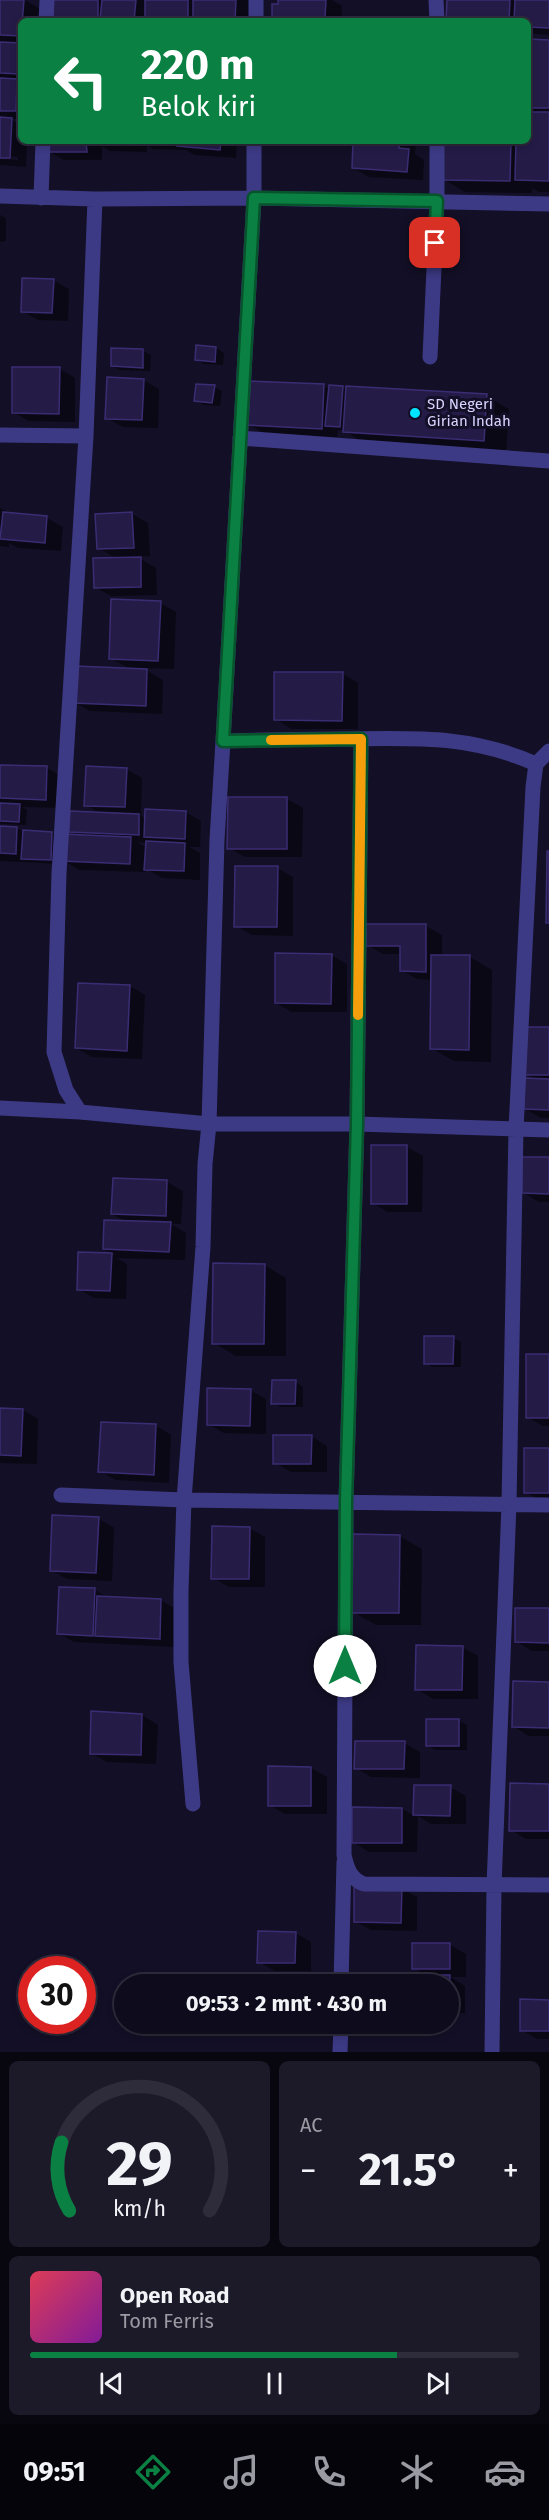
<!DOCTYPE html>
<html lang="id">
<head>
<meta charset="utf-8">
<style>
  :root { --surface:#0e0b1c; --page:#1c1929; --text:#f1f3f6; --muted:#9b9ba3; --line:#2e2b3b; --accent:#0b8043 }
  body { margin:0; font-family:"Fira Sans",sans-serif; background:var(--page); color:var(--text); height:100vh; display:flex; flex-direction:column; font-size:22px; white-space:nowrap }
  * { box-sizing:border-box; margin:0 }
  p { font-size:20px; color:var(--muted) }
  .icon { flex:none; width:33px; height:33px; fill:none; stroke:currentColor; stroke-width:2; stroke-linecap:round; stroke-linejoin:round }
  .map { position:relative; height:2052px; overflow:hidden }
  .sheet { display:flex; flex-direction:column; gap:9px; padding:9px; background:#08060f; flex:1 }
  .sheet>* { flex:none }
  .banner { position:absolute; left:18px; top:18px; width:513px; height:126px; border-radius:9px; box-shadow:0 3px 9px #0003,0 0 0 2px var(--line); background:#0b8043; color:#fff; overflow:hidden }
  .speed { position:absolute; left:18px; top:1956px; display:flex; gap:12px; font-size:30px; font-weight:700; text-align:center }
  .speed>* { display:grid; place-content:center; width:78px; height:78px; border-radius:50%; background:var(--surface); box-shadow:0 3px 9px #0003,0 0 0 2px var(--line); line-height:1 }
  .speed .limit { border:9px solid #d22; background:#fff; color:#111 }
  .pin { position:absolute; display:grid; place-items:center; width:51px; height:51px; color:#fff; margin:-26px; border-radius:12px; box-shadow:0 3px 9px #0006 }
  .me { position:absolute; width:66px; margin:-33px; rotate:0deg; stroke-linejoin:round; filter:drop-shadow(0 0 4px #0008) }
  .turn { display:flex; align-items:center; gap:21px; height:126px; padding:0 24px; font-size:27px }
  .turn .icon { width:78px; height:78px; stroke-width:2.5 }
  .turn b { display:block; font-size:42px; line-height:51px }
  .big { font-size:45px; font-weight:700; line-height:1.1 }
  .sheet .card { flex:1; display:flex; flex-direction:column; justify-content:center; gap:9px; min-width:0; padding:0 21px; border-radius:9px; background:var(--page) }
  .sheet .dial { align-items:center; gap:0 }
  .dial svg { height:156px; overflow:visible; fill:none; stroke:var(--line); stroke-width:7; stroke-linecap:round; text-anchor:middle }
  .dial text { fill:var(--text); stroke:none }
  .song { display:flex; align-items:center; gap:18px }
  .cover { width:72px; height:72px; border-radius:9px; background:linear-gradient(135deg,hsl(350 70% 55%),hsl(290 70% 35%)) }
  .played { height:6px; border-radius:3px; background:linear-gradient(90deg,var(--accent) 75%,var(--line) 75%) }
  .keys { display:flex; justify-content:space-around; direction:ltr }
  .heat { display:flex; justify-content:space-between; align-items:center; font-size:33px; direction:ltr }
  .sheet .tiles { flex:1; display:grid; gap:9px; grid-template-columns:1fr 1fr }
  .card:last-child { grid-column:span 2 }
  .trip { position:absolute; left:114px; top:1974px; width:345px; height:60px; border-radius:30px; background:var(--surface); box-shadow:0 3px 9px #0003,0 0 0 2px var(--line); font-weight:700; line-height:60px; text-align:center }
  .tab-bar { display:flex; height:96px; justify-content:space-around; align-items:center; background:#06040b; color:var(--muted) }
  .tab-bar .icon { width:42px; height:42px }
  .tab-bar .current { color:var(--accent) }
  .tab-bar b { font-size:27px; color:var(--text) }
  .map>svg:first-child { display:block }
  .shadow { fill:#0007; fill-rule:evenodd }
  .building { fill:#241b47; stroke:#3b2d73; stroke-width:1.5 }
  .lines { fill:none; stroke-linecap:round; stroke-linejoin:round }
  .lane { stroke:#3d3a85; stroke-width:15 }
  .street { stroke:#3d3a85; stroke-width:15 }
  .route-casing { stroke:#07532c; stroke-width:15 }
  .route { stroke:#0b8043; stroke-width:10 }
  .slow { stroke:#f59e0b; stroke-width:10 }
  .poi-dot { fill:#00e5ff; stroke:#130f26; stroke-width:2 }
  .labels { text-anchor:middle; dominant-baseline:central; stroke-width:6; stroke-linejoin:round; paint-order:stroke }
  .poi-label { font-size:15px; fill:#d9d4ff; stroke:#130f26; text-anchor:start }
</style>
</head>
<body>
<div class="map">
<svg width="549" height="2052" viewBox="0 0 549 2052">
  <rect width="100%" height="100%" fill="#130f26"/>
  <!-- shadow -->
  <path class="shadow" d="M0,0H25L40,9L39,21H21V44H18L21,45V81H18L21,83V119H10L21,125V141H27L26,167L0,165V159L18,160V157L0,156Z
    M54,0H251V21H54Z
    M279,0H352H332L342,6L341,21H274Z
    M448,0H512L516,3L521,0H549V35L528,33V21H448Z
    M528,35L539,41H549V192H539L532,188V193L465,192L443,179L444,141H528Z
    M48,141H237L236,158L195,155L186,150L153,149L147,145V152L110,151L102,146V160H64L48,151Z
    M355,141H421L416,142L415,154L424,160L423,180L369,177L353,168Z
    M0,215L6,218V241L0,242Z
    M53,280L69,289L68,321L38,320L22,311Z
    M216,348L224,353L223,365L204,364L196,359Z
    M143,351L151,355L150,371L120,370L112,366Z
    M60,369L75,378V422L29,421L13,412Z
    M143,380L159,389L158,428L123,427L107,418Z
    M324,386L330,389L342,387L347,390L486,396L509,409L506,453L366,444L343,430H338L337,437L264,433L248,424Z
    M214,387L222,391L220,406L204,405L196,401Z
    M0,508L12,515L47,518L63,527L61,551L18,548L9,543V547L0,546Z
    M132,514L148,523L150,556L137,557L156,568L157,595L111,596L95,587L117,559L99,548Z
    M160,603L176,612L174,669L142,668L163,680L162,714L90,711L74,702L132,670L110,658Z
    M343,674L358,683V729H291L276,719Z
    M0,766L47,768L63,777L62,808L22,807L27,810L26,825L0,824Z
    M126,769L142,778L141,816L146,819L185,812L201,821L200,847H189L200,853V880L162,878L146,869L145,872L79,870L63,860L80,837L70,831L101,814L86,805ZM137,842L147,843V848Z
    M287,799L303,808L302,857H245L229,848Z
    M0,828H17L23,832L52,833L60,838L59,864L0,861Z
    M277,868L293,877V936L252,935L236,926Z
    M426,926L442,935V956L470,957L492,970L491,1062L454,1061L431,1048L432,980L417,979L401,970V954H383L367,945Z
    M331,955L347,964V1012H292L276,1003Z
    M130,986L145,995L142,1059L92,1057L76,1048Z
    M549,1029V1118H541L525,1109L536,1080L525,1074Z
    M407,1147L423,1156L422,1212H388L372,1203Z
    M549,1159V1202H539L524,1193Z
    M167,1182L183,1191L181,1224H171L186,1233L185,1260L116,1258L127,1264L126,1299L94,1298L78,1289L80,1254L116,1255L104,1249L127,1222L112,1214Z
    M264,1265L286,1278V1356H236L214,1343Z
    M453,1338L461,1342V1367H433L425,1363Z
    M549,1355V1426H543L527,1417Z
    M296,1382L303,1387V1407H281L273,1403Z
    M250,1390L266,1399V1434L224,1433L208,1424Z
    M0,1409L23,1410L38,1419L37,1464L0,1463Z
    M155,1425L171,1435L169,1483L116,1480L100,1471Z
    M311,1436L327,1446V1472H291L275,1463Z
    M549,1450V1501H541L525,1492Z
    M98,1518L114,1528L112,1581L67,1579L51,1570Z
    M249,1528L265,1537V1587H229L213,1578Z
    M399,1536L422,1549L421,1625H376L353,1612Z
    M95,1590L109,1598L161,1600L177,1610L175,1647L74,1642L58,1633Z
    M549,1610V1651H532L516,1641Z
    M462,1647L478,1656V1699H433L417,1689Z
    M549,1683V1736H529L513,1726Z
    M142,1715L158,1725L156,1764L107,1762L91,1753Z
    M459,1721L467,1725V1750H435L427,1745Z
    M404,1743L420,1752V1778L371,1777L356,1768Z
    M311,1768L327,1777V1814H285L269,1805Z
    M549,1786V1839H526L511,1830Z
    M415,1787H450L466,1796V1824H431L418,1816L417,1852H369L353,1842L402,1809L415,1816Z
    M401,1888L417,1897V1931L371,1930L355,1921Z
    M295,1933L311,1942V1971H275L259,1962Z
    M450,1945L466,1954V1977H450L465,1986V2013H448V1984H417V1976H428L413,1968Z
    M352,1974H382L398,1984H352Z
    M549,2001V2039H537L521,2030Z"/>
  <!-- building -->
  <path class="building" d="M0,0H24L21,36L0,35Z
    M53,0H98V21H53Z
    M102,0H136L134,21L100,19Z
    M145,0H188V18H145Z
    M193,0H236L235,21H193Z
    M278,0H326L325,19L335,21H272V4H278Z
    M447,0H510L509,21H446Z
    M515,0H549V28L528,27V21H514Z
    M528,34L529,39L549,40V108H528Z
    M0,42L21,43L19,74L0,73Z
    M0,78L17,79L16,111H0Z
    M528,112H549V181L515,180L516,141H528Z
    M0,117L12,118L10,158H0Z
    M47,141H86L87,152H47Z
    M93,141H132V143H93Z
    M178,141H221L220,150L177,146Z
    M353,141H400L399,148L409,149L407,172L352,168Z
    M443,141H511L510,181L442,180Z
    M22,278L54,279L52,313L21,312Z
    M196,345L216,347L215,362L195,360Z
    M111,348L143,349V368L111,366Z
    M12,367H60L59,414L12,413Z
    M107,377L144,379L142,420L105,419Z
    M248,381L324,384L322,429L246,425Z
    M196,384L215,385L212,403L194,401Z
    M329,385L343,386L340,427L325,426Z
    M346,386L487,394L484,441L343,432Z
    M3,512L47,516L45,543L0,539Z
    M132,512L134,548L97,549L95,514Z
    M141,557V587L94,588L93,558Z
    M111,599L161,601L158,661L109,659Z
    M75,666L147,669L146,706L73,703Z
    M274,672H343L342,721L274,720Z
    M0,765L47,766L46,800L0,798Z
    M86,766L127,768L125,807L84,806Z
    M228,797H287V849H227Z
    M0,803L20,804L19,822L0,821Z
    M145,809L186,811L185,839L144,837Z
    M70,811L139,814V835L69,832Z
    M0,826L17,827L16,854L0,853Z
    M23,830L52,832L51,860L21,859Z
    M62,834L131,837L130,864L61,861Z
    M146,841L185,843L184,871L144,870Z
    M547,851H549V923H546Z
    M235,866H278L277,927H234Z
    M366,924H426V972L400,971V946H366Z
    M275,953L332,954L331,1004L275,1003Z
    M431,955H470L469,1050L430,1049Z
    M78,983L130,985L127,1051L75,1048Z
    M524,1027H549V1075H523Z
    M524,1078L549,1079V1110L524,1109Z
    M371,1145H407V1204H371Z
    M522,1157H549V1194L522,1193Z
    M113,1178L167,1180L166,1216L111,1214Z
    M104,1220L171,1222L169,1252L103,1249Z
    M78,1252L112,1253L110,1291L77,1290Z
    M213,1263L265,1264L264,1344H212Z
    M424,1336H454L453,1364H424Z
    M526,1354H549V1418H526Z
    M272,1380H296L295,1404H271Z
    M207,1388L251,1389L250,1426L207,1425Z
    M0,1408L23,1409L21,1456L0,1455Z
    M101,1422L156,1424L154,1475L98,1472Z
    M273,1435H312L311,1464H273Z
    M524,1448H549V1493H524Z
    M52,1515L99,1517L96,1573L50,1571Z
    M212,1526L250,1527L249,1579H211Z
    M353,1534L400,1535L399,1613H352Z
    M59,1587L95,1588L93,1636L57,1634Z
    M97,1596L161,1599L160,1639L95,1636Z
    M515,1608H549V1643L515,1642Z
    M416,1645L463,1646L462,1690H415Z
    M513,1681L549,1682V1728L512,1727Z
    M91,1711L142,1714L141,1755L90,1754Z
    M426,1719H459V1746H426Z
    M355,1741H405L404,1769H354Z
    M268,1766L311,1767V1806H268Z
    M510,1783L549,1784V1831H509Z
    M414,1785H451L450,1816L413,1815Z
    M352,1807L402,1808V1843H352Z
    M354,1886H402L401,1923L354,1922Z
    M258,1931L296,1932L295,1963H257Z
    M412,1943H450V1969H412Z
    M351,1973H382V1984H351Z
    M416,1975H450L449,2005L448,1984H416Z
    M520,1999L549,2000V2031H520Z"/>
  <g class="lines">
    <!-- lane -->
    <path class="lane" d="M430,357L437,201"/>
    <!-- street -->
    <path class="street" d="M436,0L437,21
      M46,21L47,0
      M256,21V0
      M0,196L95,199L254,198L549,204
      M41,198L43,141
      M437,201V141
      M0,435L86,436
      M240,438L549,461
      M361,739L357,1124L346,1501L344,1855C347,1868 350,1879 364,1884L549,1885
      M223,741L254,198V141
      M549,751L536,764C471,735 417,738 347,739C306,739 265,740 223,741L217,840L209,1124L205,1164L203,1247L184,1500L549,1505
      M0,1108L80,1112L209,1124H357L549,1130
      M80,1112L66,1090L54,1052L59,873L86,436L95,199
      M61,1495L184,1500L181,1591V1662L193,1804
      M341,1984L344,1862
      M340,2052L341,2024
      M492,2052L494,1886L509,1504L516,1129L533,787L536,764"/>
  </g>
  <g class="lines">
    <defs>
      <path id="route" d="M345,1666L346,1501L357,1124L361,739L223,741L254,198L437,201L435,243"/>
    </defs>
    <!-- route casing -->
    <use href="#route" class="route-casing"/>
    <!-- route -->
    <use href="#route" class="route"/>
    <!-- slow -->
    <path class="slow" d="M271,740L361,739L358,1015"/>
  </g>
  <!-- markers -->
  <circle class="poi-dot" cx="415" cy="413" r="6"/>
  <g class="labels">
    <!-- poi labels -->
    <g class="poi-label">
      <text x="427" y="404">SD Negeri<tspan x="427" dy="17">Girian Indah</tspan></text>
    </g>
  </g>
</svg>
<div class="speed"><div class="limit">30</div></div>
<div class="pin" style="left:435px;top:243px;background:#d93025"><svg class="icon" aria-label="arrive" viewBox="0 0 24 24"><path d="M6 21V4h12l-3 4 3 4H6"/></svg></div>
<svg class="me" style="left:345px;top:1666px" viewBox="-20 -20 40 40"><circle r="19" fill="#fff"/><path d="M0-13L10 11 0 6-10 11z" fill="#0b8043"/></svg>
<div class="trip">09:53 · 2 mnt · 430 m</div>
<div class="banner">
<div class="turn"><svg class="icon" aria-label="left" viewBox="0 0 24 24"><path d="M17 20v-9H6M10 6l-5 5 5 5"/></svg><div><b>220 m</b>Belok kiri</div></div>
</div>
</div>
<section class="sheet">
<div class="tiles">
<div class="card dial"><svg viewBox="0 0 100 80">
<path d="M14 69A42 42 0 1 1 86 69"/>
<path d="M14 69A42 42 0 0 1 10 34" stroke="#0b8043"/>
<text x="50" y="56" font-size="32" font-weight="700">29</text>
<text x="50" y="72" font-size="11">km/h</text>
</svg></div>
<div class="card"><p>AC</p>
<div class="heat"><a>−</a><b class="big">21.5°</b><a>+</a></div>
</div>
<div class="card">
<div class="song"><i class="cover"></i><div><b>Open Road</b><p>Tom Ferris</p></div></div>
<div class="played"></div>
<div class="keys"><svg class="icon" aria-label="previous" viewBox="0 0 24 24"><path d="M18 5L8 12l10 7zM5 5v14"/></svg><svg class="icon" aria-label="pause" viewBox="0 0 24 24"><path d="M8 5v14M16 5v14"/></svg><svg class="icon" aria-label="next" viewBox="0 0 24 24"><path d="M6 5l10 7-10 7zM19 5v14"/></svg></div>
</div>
</div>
</section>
<nav class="tab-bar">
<b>09:51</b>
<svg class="icon current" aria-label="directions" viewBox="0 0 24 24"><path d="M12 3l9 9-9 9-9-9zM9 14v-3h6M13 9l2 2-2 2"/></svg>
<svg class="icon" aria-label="music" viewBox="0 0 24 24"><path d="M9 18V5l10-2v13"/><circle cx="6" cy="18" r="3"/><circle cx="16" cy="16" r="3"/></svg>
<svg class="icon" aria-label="phone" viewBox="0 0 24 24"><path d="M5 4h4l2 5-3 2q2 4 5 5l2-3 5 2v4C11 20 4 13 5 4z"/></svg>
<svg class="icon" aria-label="climate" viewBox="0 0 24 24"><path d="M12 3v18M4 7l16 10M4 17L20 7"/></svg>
<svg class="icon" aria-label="car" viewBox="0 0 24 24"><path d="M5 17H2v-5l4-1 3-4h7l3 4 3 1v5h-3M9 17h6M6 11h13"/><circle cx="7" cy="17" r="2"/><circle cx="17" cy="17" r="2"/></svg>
</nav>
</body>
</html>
